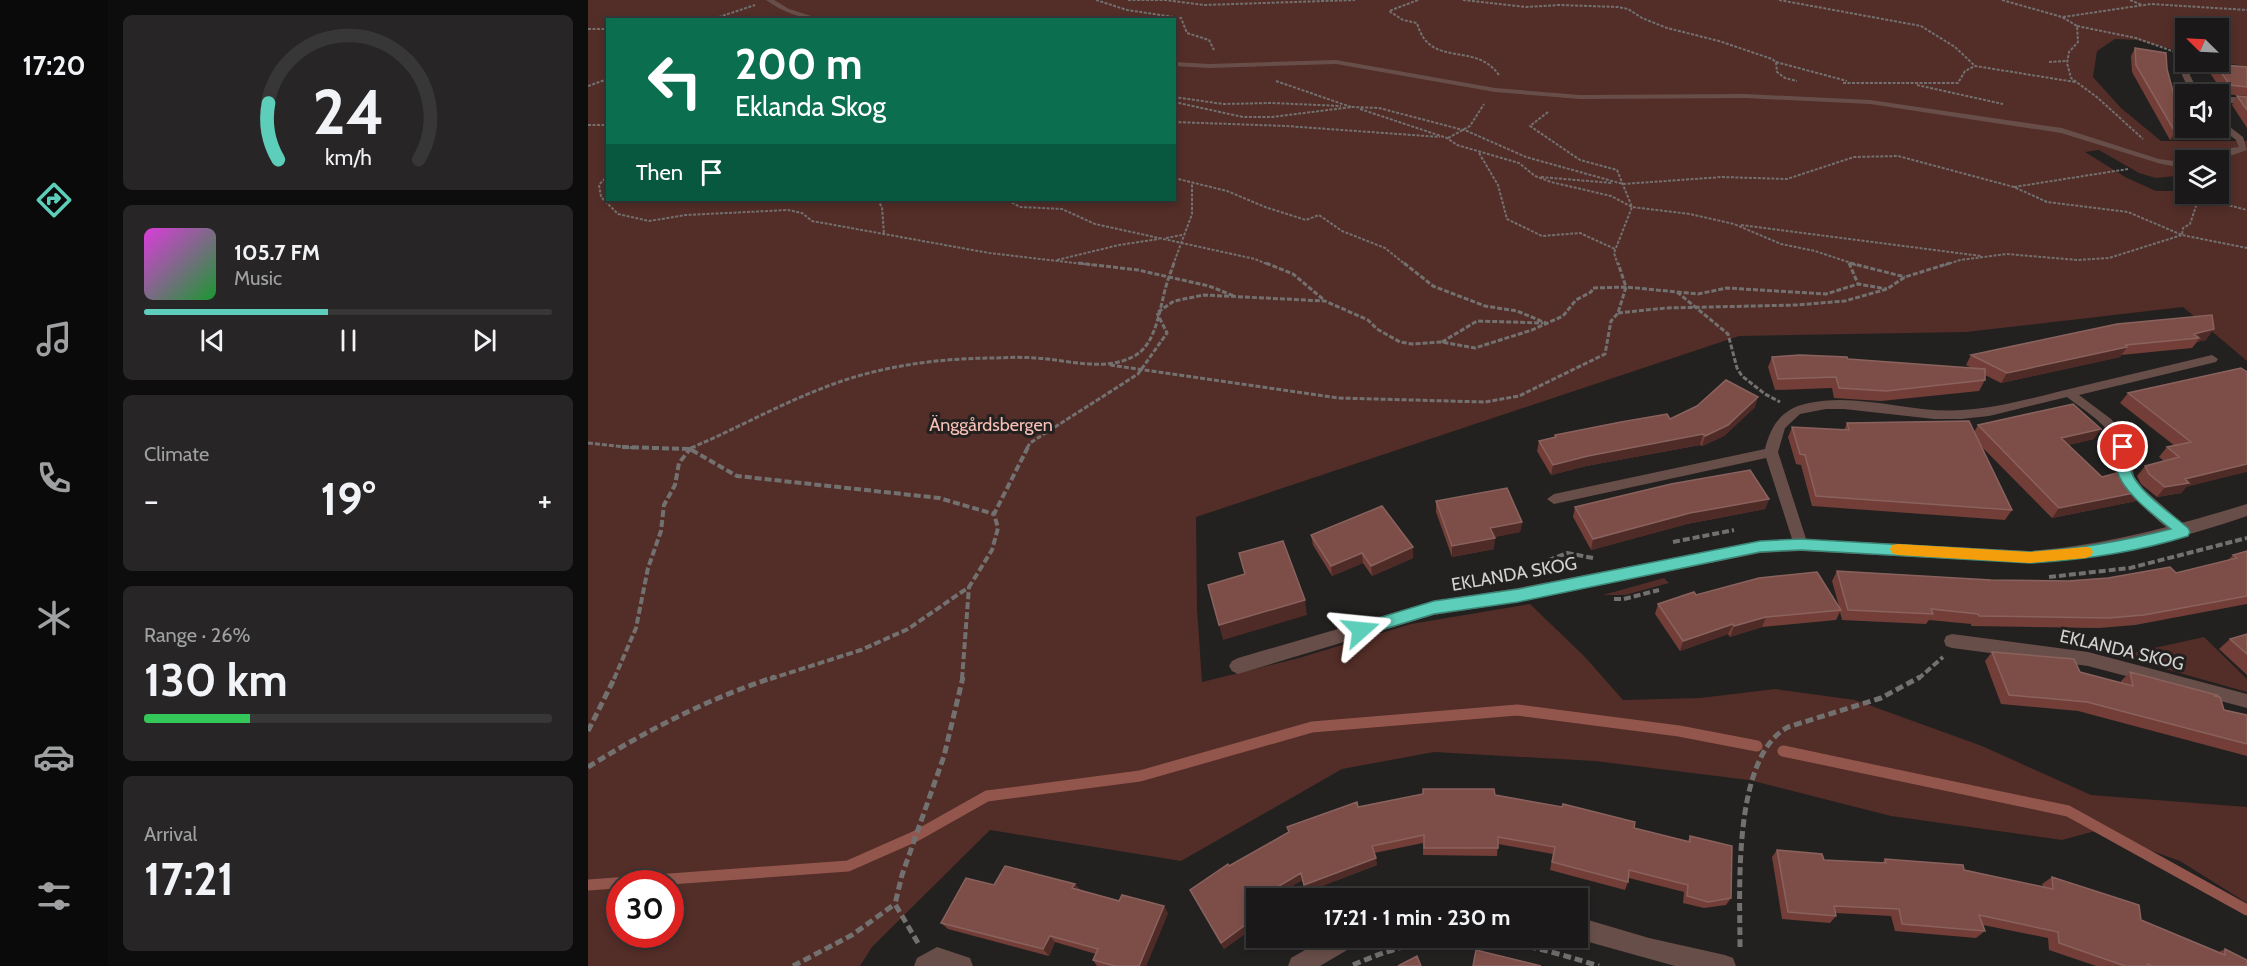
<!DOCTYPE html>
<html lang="en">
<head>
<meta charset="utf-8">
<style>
  :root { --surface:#1a1818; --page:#272525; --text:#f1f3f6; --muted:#9fa0a2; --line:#383737; --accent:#5dceb9 }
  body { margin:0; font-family:Cabin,sans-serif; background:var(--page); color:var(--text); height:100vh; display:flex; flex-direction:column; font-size:22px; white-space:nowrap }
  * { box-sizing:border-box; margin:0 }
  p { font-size:20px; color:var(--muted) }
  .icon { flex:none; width:33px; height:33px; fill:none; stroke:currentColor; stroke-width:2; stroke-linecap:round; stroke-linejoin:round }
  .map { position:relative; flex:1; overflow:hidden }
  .drawer { display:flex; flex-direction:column; gap:15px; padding:15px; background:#0e0d0d; width:480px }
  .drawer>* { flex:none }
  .top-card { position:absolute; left:18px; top:18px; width:570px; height:183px; border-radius:0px; box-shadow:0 3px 9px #0003,0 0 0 2px var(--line); background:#0b6e4f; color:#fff; overflow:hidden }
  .needle { width:39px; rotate:294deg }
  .controls { position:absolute; left:1587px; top:18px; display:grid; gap:12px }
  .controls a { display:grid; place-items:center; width:54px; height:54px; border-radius:0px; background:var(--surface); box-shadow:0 3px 9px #0003,0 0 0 2px var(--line); font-size:30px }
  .speed { position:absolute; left:18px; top:870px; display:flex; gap:12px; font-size:30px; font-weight:700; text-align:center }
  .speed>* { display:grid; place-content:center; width:78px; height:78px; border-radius:50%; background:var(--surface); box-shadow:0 3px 9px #0003,0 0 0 2px var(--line); line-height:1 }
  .speed .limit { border:9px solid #d22; background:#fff; color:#111 }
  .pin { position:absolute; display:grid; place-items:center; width:51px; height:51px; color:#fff; margin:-26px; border:3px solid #fff; border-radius:50%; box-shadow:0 2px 6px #0007 }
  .me { position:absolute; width:66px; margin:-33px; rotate:72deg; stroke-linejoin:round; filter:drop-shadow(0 0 4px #0008) }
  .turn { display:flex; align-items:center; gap:21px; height:126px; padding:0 30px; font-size:27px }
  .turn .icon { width:78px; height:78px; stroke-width:2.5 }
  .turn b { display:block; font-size:42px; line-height:51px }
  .then { display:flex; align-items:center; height:57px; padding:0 30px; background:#0003; gap:12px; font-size:22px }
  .big { font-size:45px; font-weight:700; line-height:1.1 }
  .drawer .tile { flex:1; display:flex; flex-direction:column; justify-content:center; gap:9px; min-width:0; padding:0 21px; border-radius:9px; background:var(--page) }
  .drawer .dial { align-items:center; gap:0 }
  .dial svg { height:156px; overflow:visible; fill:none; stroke:var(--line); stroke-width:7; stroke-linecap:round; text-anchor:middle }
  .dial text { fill:var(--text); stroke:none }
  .song { display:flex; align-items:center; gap:18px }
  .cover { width:72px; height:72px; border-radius:9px; background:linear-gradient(135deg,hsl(300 70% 55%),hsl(130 70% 35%)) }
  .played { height:6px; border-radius:3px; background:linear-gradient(90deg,var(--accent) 45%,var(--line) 45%) }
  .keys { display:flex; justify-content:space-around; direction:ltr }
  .heat { display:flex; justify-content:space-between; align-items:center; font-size:33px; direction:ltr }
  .charge { height:9px; border-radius:4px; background:linear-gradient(90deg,#34c759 26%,var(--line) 0) }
  .trip { position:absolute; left:658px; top:888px; width:342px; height:60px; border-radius:0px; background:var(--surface); box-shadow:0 3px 9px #0003,0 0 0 2px var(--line); font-weight:700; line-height:60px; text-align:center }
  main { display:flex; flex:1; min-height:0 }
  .dock { display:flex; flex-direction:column; width:108px; justify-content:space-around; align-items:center; background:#0a0a0a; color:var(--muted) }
  .dock .icon { width:42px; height:42px }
  .dock .current { color:var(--accent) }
  .dock b { font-size:27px; color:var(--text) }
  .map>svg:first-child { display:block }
  .green { fill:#532d27; fill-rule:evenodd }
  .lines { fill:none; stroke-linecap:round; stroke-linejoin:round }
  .stream { stroke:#92564d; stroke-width:11 }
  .path-far3 { stroke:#737170; stroke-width:2; stroke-dasharray:3 1.5; stroke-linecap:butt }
  .path-far2 { stroke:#737170; stroke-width:3; stroke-dasharray:5 2; stroke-linecap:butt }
  .path-far1 { stroke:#737170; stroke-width:4; stroke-dasharray:7 3; stroke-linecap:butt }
  .path { stroke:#737170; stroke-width:5; stroke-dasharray:8 4; stroke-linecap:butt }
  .service { fill:#684e49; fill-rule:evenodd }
  .minor { fill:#684e49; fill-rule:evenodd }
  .wall { fill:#723e37 }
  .shaded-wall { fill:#4e2b27 }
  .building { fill:#7d4e48; stroke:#8a625d; stroke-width:1.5 }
  .route { fill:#5dceb9; stroke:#3c8678; stroke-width:1.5 }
  .slow { fill:#f59e0b }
  .labels { text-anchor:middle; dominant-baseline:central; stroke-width:6; stroke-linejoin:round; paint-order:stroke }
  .park-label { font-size:18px; fill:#f8c0b6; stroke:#232020 }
  .street-label { font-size:18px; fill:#d3d1d0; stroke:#232020 }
</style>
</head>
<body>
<main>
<nav class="dock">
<b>17:20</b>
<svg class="icon current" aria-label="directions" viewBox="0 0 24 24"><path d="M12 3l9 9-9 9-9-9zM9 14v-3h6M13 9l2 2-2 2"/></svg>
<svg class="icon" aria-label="music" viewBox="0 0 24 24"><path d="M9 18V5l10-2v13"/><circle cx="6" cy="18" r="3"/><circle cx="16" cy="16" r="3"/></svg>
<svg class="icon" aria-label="phone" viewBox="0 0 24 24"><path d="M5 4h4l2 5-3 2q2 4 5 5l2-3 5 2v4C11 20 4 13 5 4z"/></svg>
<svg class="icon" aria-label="climate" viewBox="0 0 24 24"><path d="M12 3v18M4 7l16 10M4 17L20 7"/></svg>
<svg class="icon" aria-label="car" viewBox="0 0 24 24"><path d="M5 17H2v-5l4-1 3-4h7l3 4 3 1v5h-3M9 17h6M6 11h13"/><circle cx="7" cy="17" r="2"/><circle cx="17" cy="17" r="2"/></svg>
<svg class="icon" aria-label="filters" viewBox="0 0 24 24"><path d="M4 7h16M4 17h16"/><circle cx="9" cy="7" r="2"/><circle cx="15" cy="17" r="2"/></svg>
</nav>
<section class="drawer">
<div class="tile dial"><svg viewBox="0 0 100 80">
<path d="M14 69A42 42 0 1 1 86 69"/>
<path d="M14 69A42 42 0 0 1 9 40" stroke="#5dceb9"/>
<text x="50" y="56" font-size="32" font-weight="700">24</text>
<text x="50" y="72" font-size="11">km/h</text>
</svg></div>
<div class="tile">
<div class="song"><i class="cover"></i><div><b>105.7 FM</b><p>Music</p></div></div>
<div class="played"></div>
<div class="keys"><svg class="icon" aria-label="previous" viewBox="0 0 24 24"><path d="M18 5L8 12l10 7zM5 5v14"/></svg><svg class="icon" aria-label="pause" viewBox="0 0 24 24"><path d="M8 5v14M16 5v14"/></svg><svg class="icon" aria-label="next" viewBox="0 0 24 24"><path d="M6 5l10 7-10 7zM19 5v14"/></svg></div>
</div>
<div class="tile"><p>Climate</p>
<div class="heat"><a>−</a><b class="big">19°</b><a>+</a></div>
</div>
<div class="tile"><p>Range · 26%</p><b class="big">130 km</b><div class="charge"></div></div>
<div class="tile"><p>Arrival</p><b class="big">17:21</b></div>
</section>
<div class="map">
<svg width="1659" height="966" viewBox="0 0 1659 966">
  <rect width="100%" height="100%" fill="#232020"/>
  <!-- green -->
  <path class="green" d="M0,0H1659V67L1631,61L1630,28H1598L1597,53L1550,40L1527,39L1509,51L1505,77L1533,108L1573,141H1659V361L1595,307L1378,332L1151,336L608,517L609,609L614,682L711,658L823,624L942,604L997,657L1035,700L1112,698L1187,689L1267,700L1394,746L1503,795L1659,807V903L1592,861L1507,831L1474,840L1303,816L1161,780L1007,761L846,752L754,769L593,861L402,830L284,947L272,966H0ZM20,20H586V200H20ZM1511,150L1551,173L1568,178L1597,175L1598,160H1630V194H1625L1634,201C1620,202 1612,194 1598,194L1597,191H1568L1539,178L1497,152ZM32,884H82V934H32Z
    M1076,578L1081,583L1037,595H1015Z
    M1616,637L1659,679V692L1538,658L1539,654Z"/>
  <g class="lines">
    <!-- stream -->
    <path class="stream" d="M1195,751L1480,811L1659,910
      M0,885L260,866L328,836L399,796L552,776L724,727L929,710L1091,731L1169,746"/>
    <!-- path-far3 -->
    <path class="path-far3" d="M508,0L539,10L593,18L599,33L621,40L626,50
      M540,0H577L616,5L767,0
      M830,0L801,11L815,20L829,23C842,70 886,40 911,75
      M875,0L938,7L971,5L1030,7L1040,9L1054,18L1079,28L1131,41L1184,59L1188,62L1189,72L1197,78L1209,81
      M1191,0L1333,26L1367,47L1387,66
      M1414,0L1474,17L1489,26L1490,42L1481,52L1479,63L1483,78L1510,98L1555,139
      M1542,0L1554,5
      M1475,17L1563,4L1659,10
      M122,20L167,5
      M1489,26L1548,38L1587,52
      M0,29H20
      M1188,62L1259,81
      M1461,62L1479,61
      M688,81L763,107
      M1255,83H1370L1377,71L1387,66L1487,82
      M1329,85L1415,104
      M0,86L20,79
      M586,97L635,104L684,103L753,106
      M586,102L655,117H684L764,107L791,108L879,131L938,157L1035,184L1134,177L1199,179L1266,157L1310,156L1426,187L1459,202L1540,212L1594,235L1659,248
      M772,109L859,138L869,145L931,163L947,176L963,182L1023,196L1044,207L1102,214L1146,224L1193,244L1227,251L1260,262L1261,265
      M960,112L942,126L992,160L1029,170L1044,207L1026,253L1030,265
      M586,122L698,126L852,137
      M0,125H20
      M860,138L882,126L896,104
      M891,153L910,185L919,219L954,236L992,233L1027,249
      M20,175L11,185L13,197L30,214L61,221L98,215L200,210L214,213L224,221L401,253L504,265
      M953,177L1024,183
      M586,178L639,191L677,207L718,220L731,215L754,231L797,248L818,265
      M1426,187L1540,169
      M289,200L294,207L296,234
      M420,200L432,207L474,209L507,224L667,259L681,265
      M1153,225L1393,256
      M578,238L594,235
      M469,260L531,245L571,239
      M1261,263L1268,265
      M585,265L604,214V183
      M1357,265L1372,260L1419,254L1489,260L1521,258L1594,235L1595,228L1602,224L1610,200L1617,199L1659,210"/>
    <!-- path-far2 -->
    <path class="path-far2" d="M586,263L581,277L621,286L646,296
      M678,263L705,274L736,300
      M816,263L845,286L897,306L929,311L958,323
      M1261,263L1270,284
      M1262,263L1317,277
      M1089,292L1140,334L1149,368L1154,376L1177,394L1192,402
      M570,312L586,301L616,295L737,301L780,320L789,329L812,342L824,344L854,342L887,348L944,330L975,316L988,300L1003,292L1005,288L1038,287L1110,294L1139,288L1238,294L1270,284L1299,289
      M1030,313L1078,308L1209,305L1257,301L1299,289L1317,277L1362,263
      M854,342L889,321L955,323
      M522,365L750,398L897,402L931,396L1017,354L1023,321L1030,313L1038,287L1030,263
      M0,443L46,448
      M103,448C148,429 190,405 235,388C290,366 350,358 409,358C425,357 442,357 459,359C487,362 522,371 548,355C571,341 572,300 581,277L550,270L490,263
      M439,448L442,443L550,374L579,333L569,313"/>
    <!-- path-far1 -->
    <path class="path-far1" d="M34,447L102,449L149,476L351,498L406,514
      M1085,542L1146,530
      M956,570L961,560L979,553L1005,558
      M1461,577L1542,568L1659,538
      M1026,599H1036L1071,590
      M26,679L48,628L60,568L73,531L76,505L87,485L91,463L102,449L107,447
      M182,679L273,650L320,629L381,587L404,550L410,528L406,514L440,447
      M374,679L381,587
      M1330,679L1355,657"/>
    <!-- path -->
    <path class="path" d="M0,731L27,677
      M0,767C58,731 121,698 187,677
      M330,943L307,904L314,875L356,756L375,677
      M1152,947C1152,892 1144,757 1200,727L1293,698L1332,677
      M765,965C857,924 918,937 1011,966
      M205,966L264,935L307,904"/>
    <!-- service -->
    <path class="service" d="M178,0H186L201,9L236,20C216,20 194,12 178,0Z
      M748,60L907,88L992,95L1157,94L1282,100L1474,128L1577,161L1570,163L1473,133L1282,104L1157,98L992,99L907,92L748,64L621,68L586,66V62L621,64Z
      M1624,355L1630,359L1628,362L1491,395L1523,419L1535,434L1542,450L1546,476L1551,485L1600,528L1602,532L1600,536C1596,537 1595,538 1591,536C1578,530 1538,492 1533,478C1527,464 1531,450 1524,437C1514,420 1494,409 1479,397L1401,416L1373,419H1346L1256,409H1238L1212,414L1197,428L1190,452L1220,545L1218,549H1208L1206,545L1178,458L966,504L959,499L966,494L1177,449C1183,424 1195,408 1221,403C1271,392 1324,414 1375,410C1408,408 1441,399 1473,391C1523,379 1574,367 1624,355Z
      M1364,634L1500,652L1659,694V708L1500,666L1364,648L1358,646L1356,641L1358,636Z"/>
    <!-- minor -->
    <path class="minor" d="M1598,58V62H1602V75L1611,94H1603L1594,75V60Z
      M1630,96L1659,98V104L1630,102Z
      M1630,118L1655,137L1659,150L1645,155L1604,159L1589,167L1569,163V159L1587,161L1602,153L1651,147L1648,140L1630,126Z
      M1659,504V516C1588,540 1517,558 1442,563L1213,551L1172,553L930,602L846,615L650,674L644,671L641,666L644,661L650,658L846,601L930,588L1172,541L1213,539L1442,551C1518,545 1587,526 1659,504Z
      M990,917L1061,938L1137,955L1145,958L1148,966H1087L990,939L986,938H990Z
      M738,938H769L766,946L732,966H700L703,958Z
      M349,947L382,958L385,966H326L329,958Z"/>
  </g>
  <!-- wall -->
  <path class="wall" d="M1547,48L1579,69L1595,129L1590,137L1582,140L1544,72L1543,56Z
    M1627,64L1659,67V96L1636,94L1622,73Z
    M1649,96L1659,97V128L1644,105Z
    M1624,315L1618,340L1609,342L1604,348L1533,355L1532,357L1413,383L1397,375V380L1391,391L1293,401L1246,398L1244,388L1187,390L1180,367L1184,357L1260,359L1384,368L1378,365L1383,355Z
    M1653,368L1598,487L1593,493L1569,497L1553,484L1549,476L1557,466L1576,461L1571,457L1579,447L1587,446L1532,403L1540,393Z
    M1167,407L1136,436L1114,446L1112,445L998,466L963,475L949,451L951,441L966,437L967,435Z
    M1259,423L1386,432L1390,425L1506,439L1480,445L1514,477L1548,501L1464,518L1391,444L1424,510L1417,520L1224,506L1213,465L1208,464L1200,437L1204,427L1256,430Z
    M1181,499L1177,509L1099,524L1003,550L985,517L987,507Z
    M848,501L934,522L932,532L906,537V549L864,557L848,512Z
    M723,535L825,558L784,576L775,563L744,576L725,545Z
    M1659,551V604L1547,625L1511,628L1383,626V624L1341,620L1338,624L1254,620L1252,612L1248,620L1174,627L1142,637L1140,634L1092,651L1067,614L1070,604L1108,595L1251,606L1244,581L1249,571L1403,580L1480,581L1588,573L1640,560L1645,555Z
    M1659,634V675L1631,649L1642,639Z
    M1404,652L1533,683V681L1542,672L1627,696L1636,710L1659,715V756L1490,711L1413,704L1397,661Z
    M907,795L1100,841L1102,836L1143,898L1138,905L1116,908L1095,903L1096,892L1041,878L1040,882L1037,890L962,870L965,854L910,844L909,856L835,855V843L786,853L789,865L718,892L714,880L667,908L669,911V925L636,949L602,890L641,866L770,807Z
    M1189,850L1236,860L1294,863L1297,859L1376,870L1455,887L1454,884L1464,877L1553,920L1631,952L1637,949L1659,966H1508L1461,950L1460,938L1395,925L1397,931L1388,938L1307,931L1303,916L1247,913L1248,916L1242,923L1194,919L1184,857Z
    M487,884L492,890L580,913L558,966H509L505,960L508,954L467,942L461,956L360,929L353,923L406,885Z"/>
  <!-- shaded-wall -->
  <path class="shaded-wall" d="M1595,129L1590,137L1582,140L1587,132Z
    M1626,329L1618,340L1609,342L1611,338L1606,334Z
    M1539,347L1532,357L1413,383L1419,373Z
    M1170,397L1167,407L1136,436L1114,446L1117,436Z
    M1513,429L1506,439L1465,448L1473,438Z
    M1115,434L1112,445L998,466L963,475L965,465L1000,456Z
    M1659,464V472L1598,487L1593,493L1569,497L1577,487L1597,479Z
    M1556,491L1548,501L1464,518L1471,508Z
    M1181,499L1177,509L1099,524L1003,550L1005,539L1102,513Z
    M934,522L932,532L902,538V528Z
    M907,538L906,549L864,557V546Z
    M825,547V558L784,576L783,566Z
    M774,553L775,563L744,576L743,566Z
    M717,600L719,615L635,640L631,625Z
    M1178,617L1174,627L1142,637L1146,626Z
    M1145,624L1140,634L1092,651L1095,641Z
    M788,858L789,865L718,892L716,885Z
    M713,873L714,880L684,898H670Z
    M487,884L492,891L484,888Z
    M669,899V908L666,909L664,902Z
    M576,906L580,913L558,966H551Z
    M669,916V925L636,949L633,943Z
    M462,936L467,942L461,956L455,949Z"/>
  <!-- building -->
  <path class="building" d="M1547,48L1578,53L1579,69L1595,129L1587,132L1548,65Z
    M1627,64L1659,67V87L1642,85Z
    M1649,96L1659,97V110Z
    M1624,315L1626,329L1606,334L1611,338L1538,345L1539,347L1419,373L1383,355L1529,324Z
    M1212,355L1259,357L1260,359L1397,369V380L1298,391L1251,388L1248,377L1190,379L1184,357Z
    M1653,368L1659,372V464L1597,479L1601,483L1577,487L1561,474L1557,466L1591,457L1579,447L1603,442L1540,393Z
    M1138,380L1170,397L1140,425L1117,436L1115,434L1000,456L965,465L951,441L968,437L967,435L1033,422L1079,414L1082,419L1109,406Z
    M1485,404L1513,429L1473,438L1514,477L1540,470L1556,491L1471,508L1390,425Z
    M1381,421L1424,510L1228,496L1217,455L1212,454L1204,427L1261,430L1259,423Z
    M1162,470L1181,499L1102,513L1005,539L987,507L1083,484Z
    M919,488L934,522L902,528L907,538L864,546L848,501Z
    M794,506L825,547L783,566L774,553L743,566L723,535Z
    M695,541L717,600L631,625L620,585L657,574L651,553Z
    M1659,551V596L1556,615L1520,618L1391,616L1390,614L1343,609L1345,614L1260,610L1249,571L1403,580L1480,581L1520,578L1582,567L1588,573L1649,558L1645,555Z
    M1229,572L1253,610L1178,617L1146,626L1145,624L1095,641L1070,604L1106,592L1108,595L1171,578Z
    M1659,634V654L1642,639Z
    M1404,652L1486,659L1492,672L1545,686L1542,672L1629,695L1626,696L1632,697L1636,710L1659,715V744L1499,702L1421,695Z
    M835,789H906L907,795L974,807L975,804L1047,822L1046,828L1102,842V836L1144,846L1143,898L1120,902L1099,896L1100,885L1041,870L1040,882L964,862L967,847L910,837V848H836V835L784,846L788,858L716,885L713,873L664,902L669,911V916L633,943L602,890L640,864L641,866L701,832L699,827L769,802L770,807L835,794Z
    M1189,850L1234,854L1236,860L1298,863L1297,859L1375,865L1376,870L1465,889L1464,877L1551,905L1553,920L1637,955V949L1659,960V966H1564L1560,964V966H1537L1471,943L1470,932L1391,915L1397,931L1314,924L1311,909L1246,906L1248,916L1200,912Z
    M417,866L487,884L484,888L531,901L534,895L576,906L551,966H527L505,960L510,949L462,936L455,949L353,923L378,878L406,885Z
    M888,950L953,966H885Z
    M829,956L833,966H810Z"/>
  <!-- route -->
  <path class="route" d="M1535,442L1542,447C1542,454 1541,463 1543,471C1548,490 1585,515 1600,528L1602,532L1600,536C1549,552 1495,560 1442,563L1213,550L1172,552L930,602L846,614L773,636L767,634L765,630L767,625L846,601L930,589L1172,541L1213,539L1442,552C1490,549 1536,541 1583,529C1566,515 1534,492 1529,470C1528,463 1529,454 1528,447Z"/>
  <!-- slow -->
  <path class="slow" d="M1310,544L1442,552L1498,547L1503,548L1505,552L1503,556L1498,558L1442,563L1310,555L1304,553L1302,549L1304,545Z"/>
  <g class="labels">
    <!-- park labels -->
    <g class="park-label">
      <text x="403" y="425">Änggårdsbergen</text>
    </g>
    <!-- street labels -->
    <g class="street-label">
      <text transform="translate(926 574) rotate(-10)">EKLANDA SKOG</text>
      <text transform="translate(1534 650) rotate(13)">EKLANDA SKOG</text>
    </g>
  </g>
</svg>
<div class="controls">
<a><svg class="needle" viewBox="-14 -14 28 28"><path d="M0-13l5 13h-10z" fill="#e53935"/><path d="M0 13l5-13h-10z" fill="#9fa0a2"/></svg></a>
<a><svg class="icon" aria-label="sound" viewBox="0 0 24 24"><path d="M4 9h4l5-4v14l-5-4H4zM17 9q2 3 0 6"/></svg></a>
<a><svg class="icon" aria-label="layers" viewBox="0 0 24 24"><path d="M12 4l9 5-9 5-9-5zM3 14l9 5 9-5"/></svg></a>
</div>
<div class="speed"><div class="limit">30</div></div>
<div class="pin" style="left:1535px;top:447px;background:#d93025"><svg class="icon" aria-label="arrive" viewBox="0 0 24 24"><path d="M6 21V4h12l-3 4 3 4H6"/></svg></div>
<svg class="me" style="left:773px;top:630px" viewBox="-20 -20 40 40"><path d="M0-17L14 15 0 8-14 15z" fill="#5dceb9" stroke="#fff" stroke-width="4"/></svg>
<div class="trip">17:21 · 1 min · 230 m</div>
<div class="top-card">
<div class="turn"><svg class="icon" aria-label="left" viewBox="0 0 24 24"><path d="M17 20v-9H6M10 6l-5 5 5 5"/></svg><div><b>200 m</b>Eklanda Skog</div></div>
<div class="then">Then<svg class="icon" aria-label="arrive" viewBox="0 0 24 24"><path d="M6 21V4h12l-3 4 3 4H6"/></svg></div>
</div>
</div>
</main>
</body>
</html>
